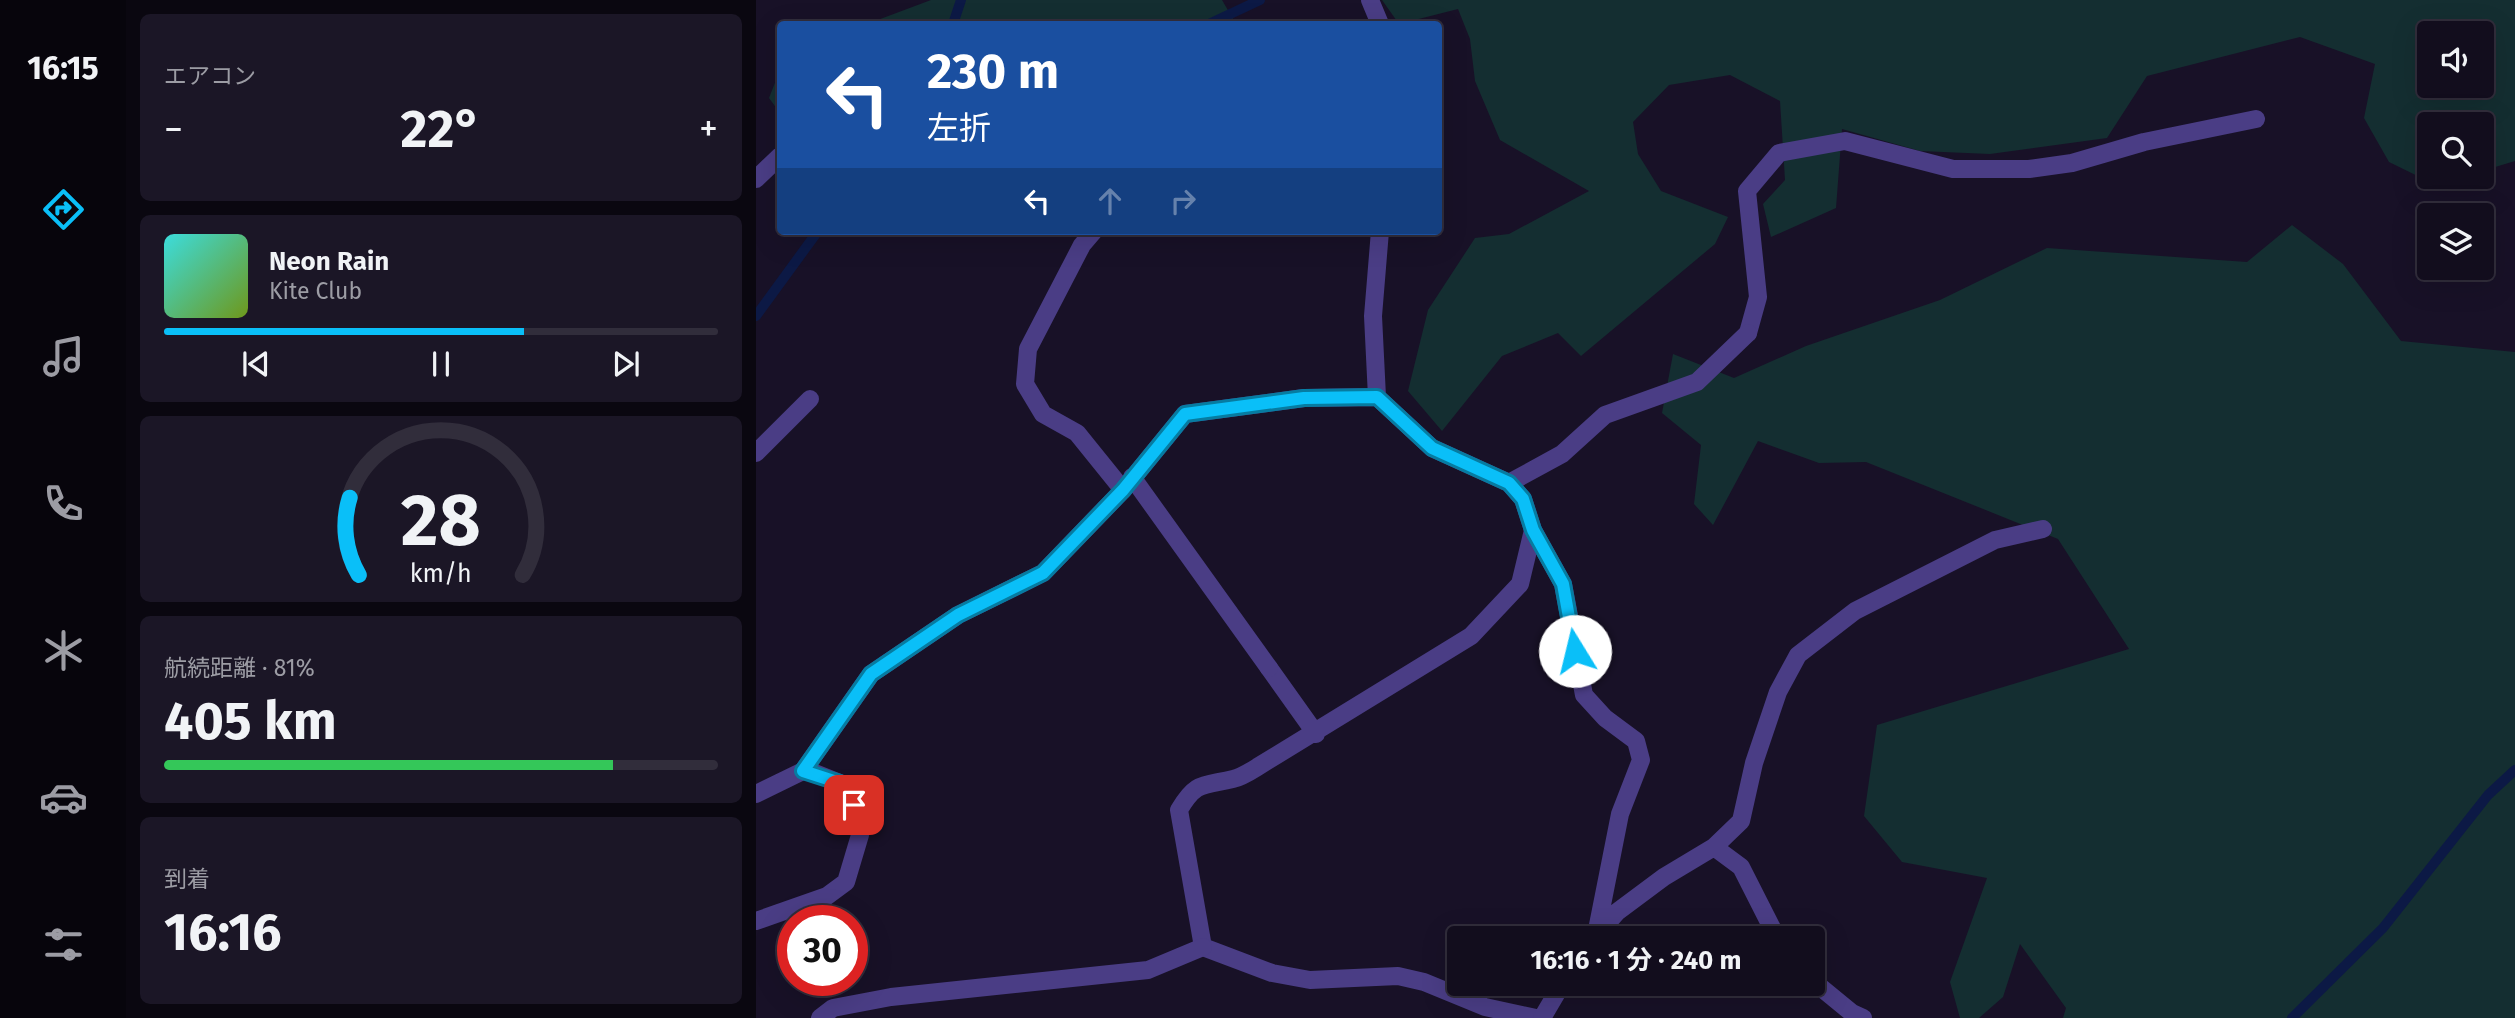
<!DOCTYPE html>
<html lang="ja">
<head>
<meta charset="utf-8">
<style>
  :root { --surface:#120d1d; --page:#1b1626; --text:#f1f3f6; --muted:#9c9ca4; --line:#312d3b; --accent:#0abff8 }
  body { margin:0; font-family:"Fira Sans","Noto Sans JP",sans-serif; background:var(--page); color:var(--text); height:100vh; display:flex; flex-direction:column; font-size:26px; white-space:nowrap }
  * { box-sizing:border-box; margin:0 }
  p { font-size:23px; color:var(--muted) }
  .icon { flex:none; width:38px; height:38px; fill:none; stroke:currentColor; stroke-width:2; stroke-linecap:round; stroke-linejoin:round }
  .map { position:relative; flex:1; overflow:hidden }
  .panel { display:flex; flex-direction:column; gap:14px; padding:14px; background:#0a0710; width:630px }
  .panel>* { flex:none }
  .banner { position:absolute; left:21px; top:21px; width:665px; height:214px; border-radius:7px; box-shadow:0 7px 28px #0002,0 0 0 2px var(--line); background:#1a4fa0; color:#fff; overflow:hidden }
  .tools { position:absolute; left:1661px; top:21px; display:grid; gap:14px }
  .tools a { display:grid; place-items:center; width:77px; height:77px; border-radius:7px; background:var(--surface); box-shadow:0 7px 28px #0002,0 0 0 2px var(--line); font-size:35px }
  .speed { position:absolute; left:21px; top:905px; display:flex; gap:14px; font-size:35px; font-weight:700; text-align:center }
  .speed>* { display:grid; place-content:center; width:91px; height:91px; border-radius:50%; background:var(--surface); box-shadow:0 7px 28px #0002,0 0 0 2px var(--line); line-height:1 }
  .speed .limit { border:10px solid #d22; background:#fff; color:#111 }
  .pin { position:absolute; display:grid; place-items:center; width:60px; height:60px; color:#fff; margin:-30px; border-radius:14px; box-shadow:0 4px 10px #0006 }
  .me { position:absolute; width:77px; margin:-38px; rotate:351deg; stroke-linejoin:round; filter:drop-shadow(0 0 5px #0008) }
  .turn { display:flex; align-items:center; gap:24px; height:147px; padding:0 35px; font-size:32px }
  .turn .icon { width:91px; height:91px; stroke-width:2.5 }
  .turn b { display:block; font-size:49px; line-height:60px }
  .lanes { display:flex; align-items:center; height:66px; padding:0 35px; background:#0003; justify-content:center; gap:35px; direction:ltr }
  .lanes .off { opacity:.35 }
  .big { font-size:52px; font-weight:700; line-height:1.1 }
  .panel .card { flex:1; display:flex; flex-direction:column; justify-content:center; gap:10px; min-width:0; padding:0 24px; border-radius:10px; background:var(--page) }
  .panel .dial { align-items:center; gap:0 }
  .dial svg { height:182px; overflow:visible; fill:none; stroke:var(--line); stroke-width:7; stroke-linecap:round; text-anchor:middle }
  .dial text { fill:var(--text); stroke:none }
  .song { display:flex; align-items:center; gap:21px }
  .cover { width:84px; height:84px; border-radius:10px; background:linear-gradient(135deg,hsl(180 70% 55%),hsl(80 70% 35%)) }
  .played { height:7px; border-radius:4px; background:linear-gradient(90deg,var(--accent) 65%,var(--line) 65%) }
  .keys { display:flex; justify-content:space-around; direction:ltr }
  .heat { display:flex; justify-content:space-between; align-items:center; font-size:38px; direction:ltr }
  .charge { height:10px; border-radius:5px; background:linear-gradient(90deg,#34c759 81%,var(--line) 0) }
  .trip { position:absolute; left:691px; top:926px; width:378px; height:70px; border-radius:7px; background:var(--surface); box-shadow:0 7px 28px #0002,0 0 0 2px var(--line); font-weight:700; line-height:70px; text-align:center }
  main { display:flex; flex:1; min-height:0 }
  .menu { display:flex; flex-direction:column; width:126px; justify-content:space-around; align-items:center; background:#07050c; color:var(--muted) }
  .menu .icon { width:49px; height:49px }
  .menu .selected { color:var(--accent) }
  .menu b { font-size:32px; color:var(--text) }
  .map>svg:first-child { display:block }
  .green { fill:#142e31; fill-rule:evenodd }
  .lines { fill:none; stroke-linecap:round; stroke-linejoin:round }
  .stream { stroke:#0c1945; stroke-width:10 }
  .lane { stroke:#4a3d85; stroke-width:18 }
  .street { stroke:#4a3d85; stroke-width:18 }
  .route-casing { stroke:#067ca1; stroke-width:18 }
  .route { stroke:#0abff8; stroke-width:12 }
</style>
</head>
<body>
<main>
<nav class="menu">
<b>16:15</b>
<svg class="icon selected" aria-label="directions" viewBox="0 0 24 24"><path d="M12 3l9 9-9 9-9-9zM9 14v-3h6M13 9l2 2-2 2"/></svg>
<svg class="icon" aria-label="music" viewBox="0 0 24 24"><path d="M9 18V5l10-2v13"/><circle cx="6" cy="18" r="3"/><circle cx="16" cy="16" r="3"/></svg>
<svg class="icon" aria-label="phone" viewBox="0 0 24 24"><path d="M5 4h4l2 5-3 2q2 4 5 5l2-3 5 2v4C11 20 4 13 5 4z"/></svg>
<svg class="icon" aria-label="climate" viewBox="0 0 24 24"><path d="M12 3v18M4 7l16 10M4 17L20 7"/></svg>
<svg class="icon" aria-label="car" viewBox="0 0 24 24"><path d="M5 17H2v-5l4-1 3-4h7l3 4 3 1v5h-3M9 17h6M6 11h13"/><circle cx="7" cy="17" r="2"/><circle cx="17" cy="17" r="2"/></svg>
<svg class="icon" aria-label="filters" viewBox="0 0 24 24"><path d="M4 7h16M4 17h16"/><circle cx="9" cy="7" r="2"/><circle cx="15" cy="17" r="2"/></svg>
</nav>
<section class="panel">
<div class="card"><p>エアコン</p>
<div class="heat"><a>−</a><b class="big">22°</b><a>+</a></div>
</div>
<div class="card">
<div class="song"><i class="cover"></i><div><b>Neon Rain</b><p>Kite Club</p></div></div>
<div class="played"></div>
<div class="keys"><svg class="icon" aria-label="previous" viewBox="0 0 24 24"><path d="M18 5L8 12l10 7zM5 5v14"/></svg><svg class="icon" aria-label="pause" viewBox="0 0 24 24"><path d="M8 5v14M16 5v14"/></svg><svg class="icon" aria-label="next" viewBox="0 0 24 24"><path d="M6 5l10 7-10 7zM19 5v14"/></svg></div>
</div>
<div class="card dial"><svg viewBox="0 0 100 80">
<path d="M14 69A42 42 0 1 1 86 69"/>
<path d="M14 69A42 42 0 0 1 10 35" stroke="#0abff8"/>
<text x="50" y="56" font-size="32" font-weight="700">28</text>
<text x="50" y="72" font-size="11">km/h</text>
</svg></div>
<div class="card"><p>航続距離 · 81%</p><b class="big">405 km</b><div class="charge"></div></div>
<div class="card"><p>到着</p><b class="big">16:16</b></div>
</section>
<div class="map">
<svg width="1759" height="1018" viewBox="0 0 1759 1018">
  <rect width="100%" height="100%" fill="#181127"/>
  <!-- green -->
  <path class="green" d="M175,0H466L480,24H111Z
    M626,0H1759V161L1726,171V124H1673V177H1707L1680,185L1633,162L1608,118L1619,64L1544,37L1391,76L1351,138L1234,154L1164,151L1086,129L1080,208L1015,237L1007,204L1029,180L1024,101L974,75L913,85L877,122L882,154L905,191L972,217L959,244L825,356L802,333L746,356L686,431L652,391L672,310L719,238L753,234L833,191L744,140L719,81L714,39L702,9L643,24ZM1673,33H1726V86H1673Z
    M24,70V113L13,98Z
    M1536,225L1587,264L1645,341L1759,352V1018H1307L1310,1008L1264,944L1247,997L1223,1018H1204L1194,982L1231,878L1146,862L1108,816L1121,725L1373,649L1302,539L1110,462L1063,463L1002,441L957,525L938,504L945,445L906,413L917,354L978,378L1050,346L1184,300L1291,248L1491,262Z"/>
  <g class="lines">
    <!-- stream -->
    <path class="stream" d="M197,24L205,0
      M453,24L504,0
      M0,316L62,231
      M1536,1018L1627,928L1732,795L1759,770"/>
    <!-- lane -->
    <path class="lane" d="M338,231L326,245L272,349L269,384L287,414L321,433L367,490
      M992,333L1002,297L991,191L1023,153L1089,141L1197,169H1273L1316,163L1388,142L1500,119
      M777,530L764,584L715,636L503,766C495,771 486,777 477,779C447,786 440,781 423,810L447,947L516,973L554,980L642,976L668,982L729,1007L780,1018
      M513,668L560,734"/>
    <!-- street -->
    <path class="street" d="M614,0L624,24
      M0,179L24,156
      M621,397L676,448L753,483L767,499L777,530L807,584L828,695L849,718L880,741L885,760L864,814L840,935
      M0,453L54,399
      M376,477L513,668
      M753,483L806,454L849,415L941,382L992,333
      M47,771L115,674L202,615L287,573L367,490L429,414L548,398L621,397L617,316L624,231
      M0,794L47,771L59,773L84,783L98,805L104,835L90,882L71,896L0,921
      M958,847L985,867L1021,938
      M840,936L861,912L908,877L958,847L985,821L998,763L1022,692L1042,655L1099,611L1239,540L1287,529
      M1057,981L1096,1013L1107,1018
      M64,1018L77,1008L135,997L392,970L447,947
      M786,1018L806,984"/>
  </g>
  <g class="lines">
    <defs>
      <path id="route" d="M98,805L84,783L47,771L115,674L202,615L287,573L367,490L429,414L548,398L621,397L676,448L753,483L767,499L777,530L807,584L819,651"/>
    </defs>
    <!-- route casing -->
    <use href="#route" class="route-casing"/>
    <!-- route -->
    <use href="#route" class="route"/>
  </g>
</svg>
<div class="tools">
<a><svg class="icon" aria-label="sound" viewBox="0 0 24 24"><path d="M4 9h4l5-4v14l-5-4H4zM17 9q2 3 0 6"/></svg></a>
<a><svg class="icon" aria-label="search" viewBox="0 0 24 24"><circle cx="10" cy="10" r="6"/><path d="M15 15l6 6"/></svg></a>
<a><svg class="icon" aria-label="layers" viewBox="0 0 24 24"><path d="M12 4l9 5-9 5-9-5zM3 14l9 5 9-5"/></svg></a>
</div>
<div class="speed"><div class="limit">30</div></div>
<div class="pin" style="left:98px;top:805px;background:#d93025"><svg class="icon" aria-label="arrive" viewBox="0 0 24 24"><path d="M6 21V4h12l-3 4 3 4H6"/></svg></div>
<svg class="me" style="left:819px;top:651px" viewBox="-20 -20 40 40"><circle r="19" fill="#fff"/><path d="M0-13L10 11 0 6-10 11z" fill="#0abff8"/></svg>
<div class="trip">16:16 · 1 分 · 240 m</div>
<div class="banner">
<div class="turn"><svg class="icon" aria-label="left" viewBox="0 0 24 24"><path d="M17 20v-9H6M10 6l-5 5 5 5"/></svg><div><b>230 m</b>左折</div></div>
<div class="lanes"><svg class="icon" aria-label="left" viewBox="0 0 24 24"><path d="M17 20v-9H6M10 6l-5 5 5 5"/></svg><svg class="icon off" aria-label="ahead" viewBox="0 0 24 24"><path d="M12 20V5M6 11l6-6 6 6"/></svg><svg class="icon off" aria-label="right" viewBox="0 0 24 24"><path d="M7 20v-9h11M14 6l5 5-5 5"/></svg></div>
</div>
</div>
</main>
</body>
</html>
